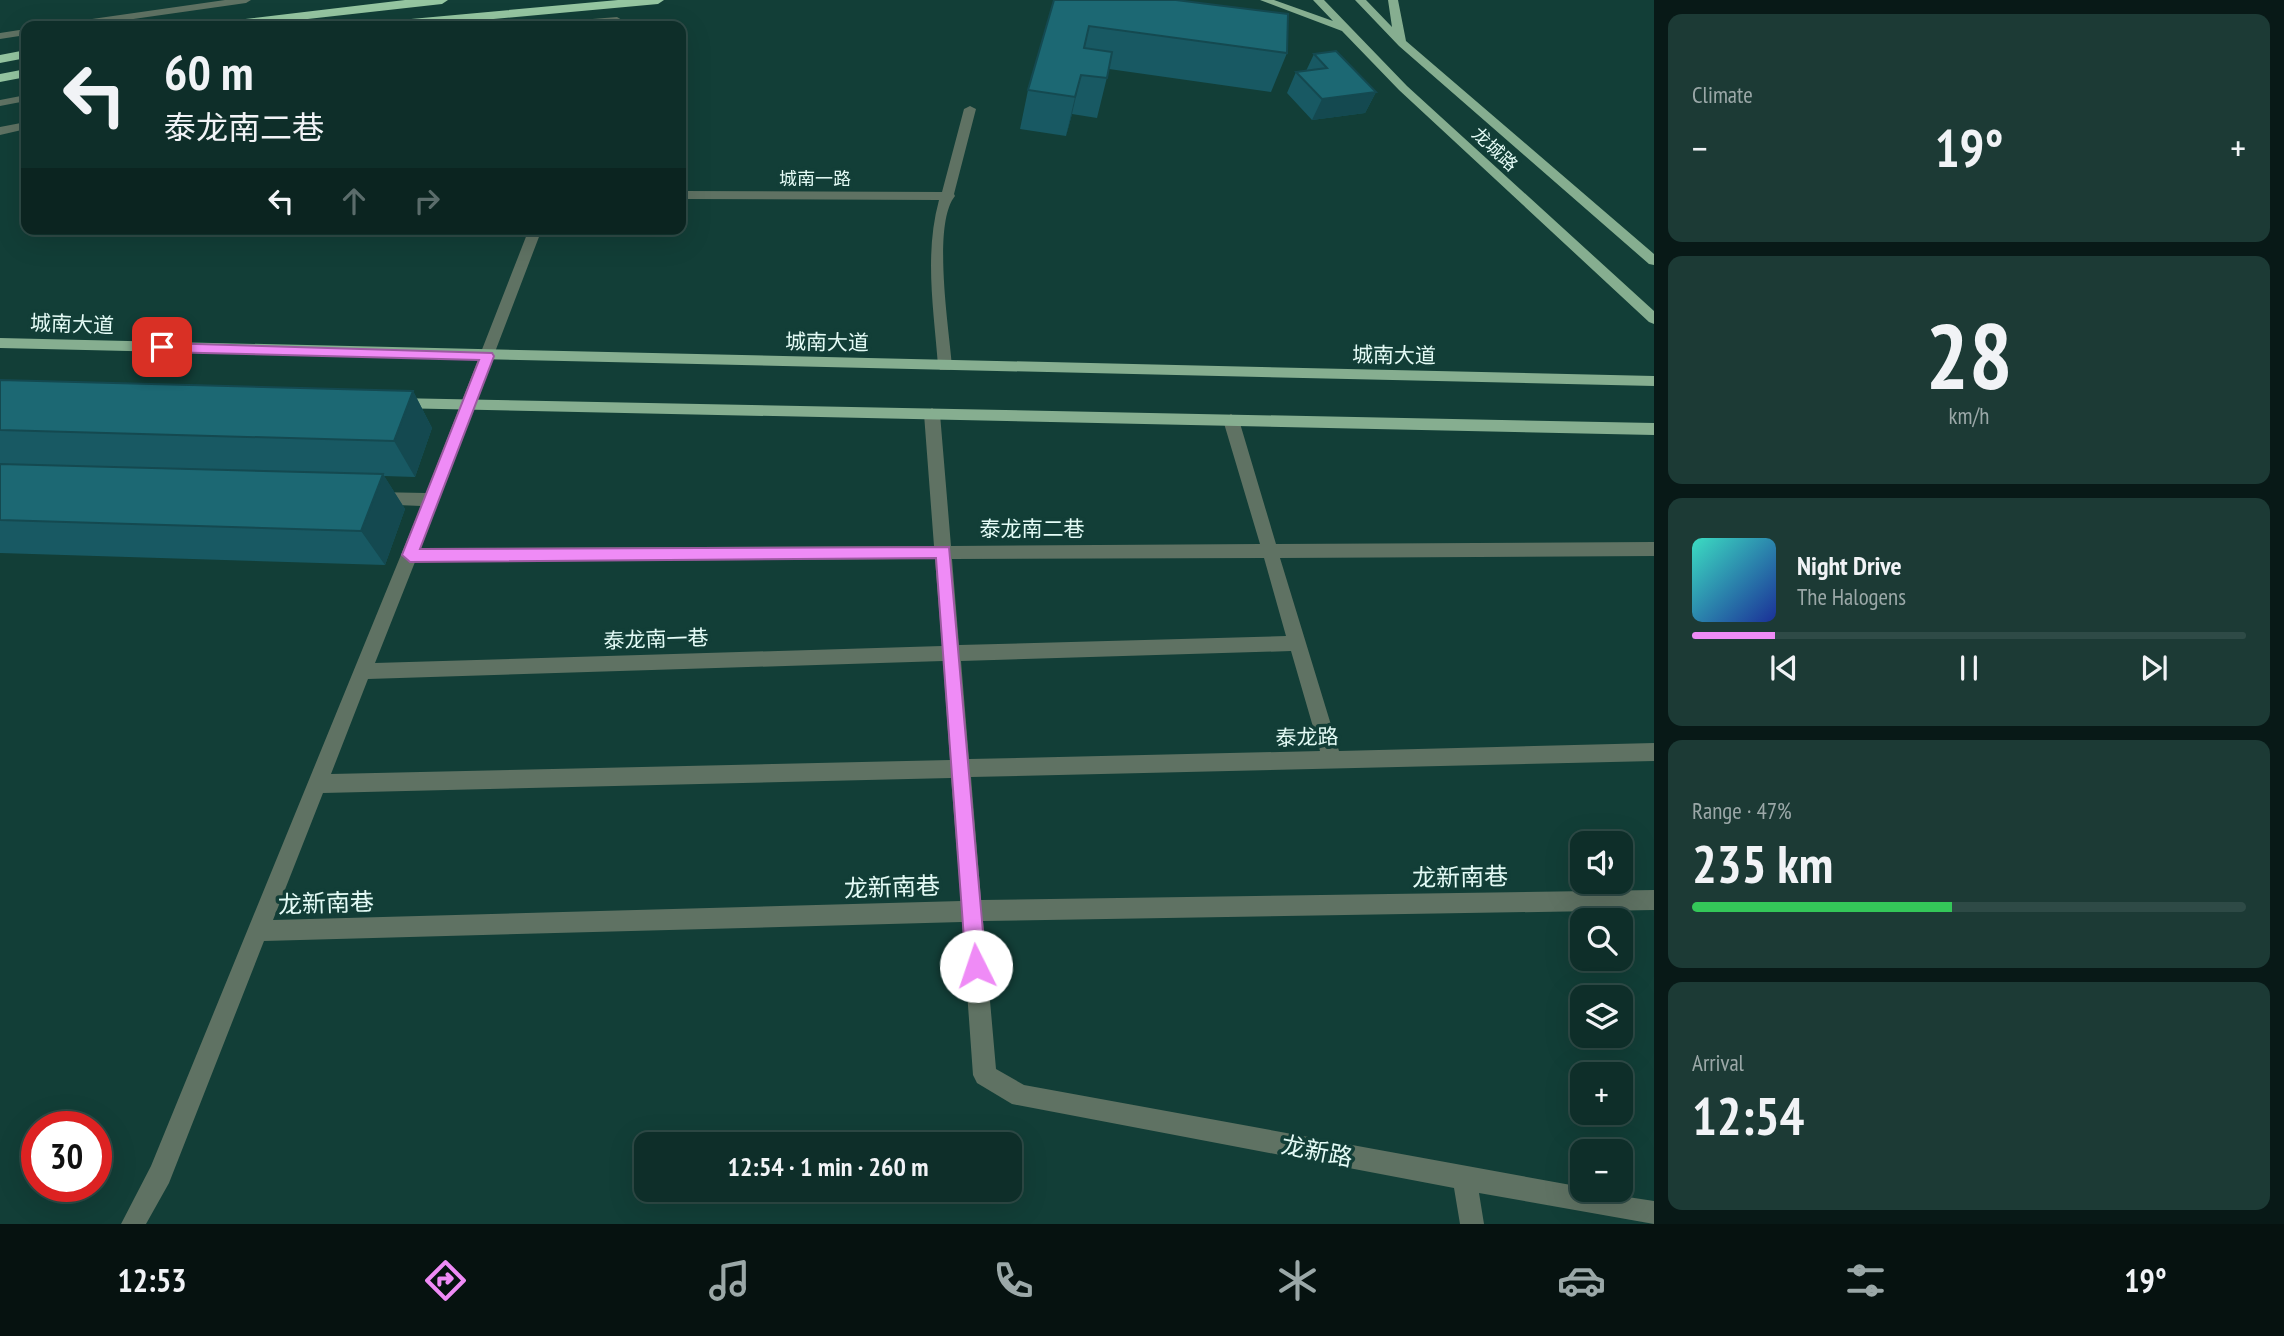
<!DOCTYPE html>
<html lang="en">
<head>
<meta charset="utf-8">
<style>
  :root { --surface:#0e2e29; --page:#1c3a35; --text:#f1f3f6; --muted:#9ba8a8; --line:#2e4a46; --accent:#ef8bf6 }
  body { margin:0; font-family:"PT Sans Narrow","Noto Sans SC",sans-serif; background:var(--page); color:var(--text); height:100vh; display:flex; flex-direction:column; font-size:26px; white-space:nowrap }
  * { box-sizing:border-box; margin:0 }
  p { font-size:23px; color:var(--muted) }
  .icon { flex:none; width:38px; height:38px; fill:none; stroke:currentColor; stroke-width:2; stroke-linecap:round; stroke-linejoin:round }
  .map { position:relative; flex:1; overflow:hidden }
  .details { display:flex; flex-direction:column; gap:14px; padding:14px; background:#081917; width:630px }
  .details>* { flex:none }
  .hud { position:absolute; left:21px; top:21px; width:665px; height:214px; border-radius:14px; box-shadow:0 7px 28px #0002,0 0 0 2px var(--line); background:#0e2e29; color:var(--text); overflow:hidden }
  .controls { position:absolute; left:1570px; top:831px; display:grid; gap:14px }
  .controls a { display:grid; place-items:center; width:63px; height:63px; border-radius:14px; background:var(--surface); box-shadow:0 7px 28px #0002,0 0 0 2px var(--line); font-size:35px }
  .speed { position:absolute; left:21px; top:1111px; display:flex; gap:14px; font-size:35px; font-weight:700; text-align:center }
  .speed>* { display:grid; place-content:center; width:91px; height:91px; border-radius:50%; background:var(--surface); box-shadow:0 7px 28px #0002,0 0 0 2px var(--line); line-height:1 }
  .speed .limit { border:10px solid #d22; background:#fff; color:#111 }
  .pin { position:absolute; display:grid; place-items:center; width:60px; height:60px; color:#fff; margin:-30px; border-radius:14px; box-shadow:0 4px 10px #0006 }
  .me { position:absolute; width:77px; margin:-38px; rotate:356deg; stroke-linejoin:round; filter:drop-shadow(0 0 5px #0008) }
  .turn { display:flex; align-items:center; gap:24px; height:147px; padding:0 28px; font-size:32px }
  .turn .icon { width:91px; height:91px; stroke-width:2.5 }
  .turn b { display:block; font-size:49px; line-height:60px }
  .lanes { display:flex; align-items:center; height:66px; padding:0 28px; background:#0003; justify-content:center; gap:35px; direction:ltr }
  .lanes .off { opacity:.35 }
  .big { font-size:52px; font-weight:700; line-height:1.1 }
  .details .tile { flex:1; display:flex; flex-direction:column; justify-content:center; gap:10px; min-width:0; padding:0 24px; border-radius:14px; background:var(--page) }
  .details .dial { align-items:center; gap:0 }
  .dial b { font-size:91px; line-height:1 }
  .song { display:flex; align-items:center; gap:21px }
  .cover { width:84px; height:84px; border-radius:10px; background:linear-gradient(135deg,hsl(170 70% 55%),hsl(230 70% 35%)) }
  .played { height:7px; border-radius:4px; background:linear-gradient(90deg,var(--accent) 15%,var(--line) 15%) }
  .keys { display:flex; justify-content:space-around; direction:ltr }
  .heat { display:flex; justify-content:space-between; align-items:center; font-size:38px; direction:ltr }
  .charge { height:10px; border-radius:5px; background:linear-gradient(90deg,#34c759 47%,var(--line) 0) }
  .trip { position:absolute; left:634px; top:1132px; width:388px; height:70px; border-radius:14px; background:var(--surface); box-shadow:0 7px 28px #0002,0 0 0 2px var(--line); font-weight:700; line-height:70px; text-align:center }
  .menu { display:flex; height:112px; justify-content:space-around; align-items:center; background:#061210; color:var(--muted) }
  .menu .icon { width:49px; height:49px }
  .menu .on { color:var(--accent) }
  .menu b { font-size:32px; color:var(--text) }
  main { display:flex; flex:1; min-height:0 }
  .map>svg:first-child { display:block }
  .lines { fill:none; stroke-linecap:round; stroke-linejoin:round }
  .minor { fill:#5f7263; fill-rule:evenodd }
  .major { fill:#86ae90; fill-rule:evenodd }
  .highway { fill:#95c6a1; fill-rule:evenodd }
  .wall { fill:#185963 }
  .shaded-wall { fill:#144950 }
  .building { fill:#1c6873; stroke:#144950; stroke-width:2 }
  .route { fill:#ef8bf6; stroke:#9b5aa0; stroke-width:2 }
  .labels { text-anchor:middle; dominant-baseline:central; stroke-width:7; stroke-linejoin:round; paint-order:stroke }
  .far-street-label { font-size:18px; fill:#e4fbf6; stroke:#123e37 }
  .street-label { font-size:21px; fill:#e4fbf6; stroke:#123e37 }
  .near-street-label { font-size:24px; fill:#e4fbf6; stroke:#123e37 }
</style>
</head>
<body>
<main>
<div class="map">
<svg width="1654" height="1224" viewBox="0 0 1654 1224">
  <rect width="100%" height="100%" fill="#123e37"/>
  <g class="lines">
    <!-- minor -->
    <path class="minor" d="M225,0H251L246,3L84,26H59L64,23Z
      M617,17L622,20L621,22L579,26H538L543,23Z
      M26,29V35L0,39V33Z
      M26,95V101L0,106V100Z
      M970,106L976,109L954,194L955,196C932,224 949,328 952,366L950,370H940L938,366C934,310 924,255 939,200L681,199V191L942,192L964,109Z
      M26,122V129L0,135V127Z
      M529,229H542L420,548L934,546L924,414L932,408L940,414L951,546L1260,544L1223,420L1231,414L1239,420L1276,544L1654,542V556L1280,558L1339,751L1654,743V761L971,777L981,900L1654,890V910L983,921L996,1069L1024,1085L1582,1187V1190L1654,1201V1224L1479,1193L1484,1224H1460L1454,1188L1012,1104L977,1083L973,1075L962,922L264,941L169,1183L146,1224H121L151,1166L421,506L374,504L366,498L374,492L426,493ZM1264,558L1286,636L959,645L952,559ZM935,559L942,646L375,663L415,562ZM1291,651L1320,751L969,759L961,661ZM943,661L950,760L331,774L368,679ZM951,778L961,901L273,920L323,793Z"/>
    <!-- major -->
    <path class="major" d="M1260,0H1274L1333,21L1313,0H1324L1407,86L1654,311V324L1649,322L1399,90L1342,31Z
      M1355,0H1366L1392,27L1388,0H1398L1406,41L1654,254V265L1649,264L1399,46Z
      M0,338L1654,376V386L0,348Z
      M395,398L1654,423V435L395,408L387,403Z"/>
    <!-- highway -->
    <path class="highway" d="M405,0H448L442,4L245,26H214L220,22Z
      M618,0H664L658,4L416,26H372L378,22Z
      M26,50V58L0,63V55Z
      M26,69V77L0,82V74Z"/>
  </g>
  <!-- wall -->
  <path class="wall" d="M1054,0L1287,53L1271,92L1109,69L1097,118L1072,114L1066,136L1020,129L1028,90Z
    M1314,54L1376,92L1365,113L1312,120L1287,93L1296,72L1306,71Z
    M0,380L413,391L432,428L415,477L384,476L405,509L385,565L0,553Z"/>
  <!-- shaded-wall -->
  <path class="shaded-wall" d="M1081,75L1072,114L1066,136L1075,97Z
    M1376,92L1365,113L1312,120L1322,99Z
    M413,391L432,428L415,477L394,441Z
    M383,474L405,509L385,565L361,531Z"/>
  <!-- building -->
  <path class="building" d="M1054,0H1176L1288,14L1287,53L1089,26L1084,48L1112,52L1107,78L1081,75L1075,97L1028,90Z
    M1336,51L1376,92L1322,99L1296,72L1327,68L1314,54Z
    M0,380L413,391L394,441L0,430Z
    M0,464L383,474L361,531L0,520Z"/>
  <!-- route -->
  <path class="route" d="M162,343L492,353L494,356L420,549L949,547L986,966L983,973L976,976L969,973L966,966L936,558L410,562L402,555L479,360L162,352L156,347Z"/>
  <g class="labels">
    <!-- far-street labels -->
    <g class="far-street-label">
      <text transform="translate(1495 149) rotate(43)">龙城路</text>
      <text x="815" y="178">城南一路</text>
    </g>
    <!-- street labels -->
    <g class="street-label">
      <text transform="translate(72 324) rotate(2)">城南大道</text>
      <text transform="translate(827 342) rotate(1)">城南大道</text>
      <text transform="translate(1394 355) rotate(1)">城南大道</text>
      <text x="1032" y="528">泰龙南二巷</text>
      <text transform="translate(656 639) rotate(-2)">泰龙南一巷</text>
      <text transform="translate(1307 737) rotate(-2)">泰龙路</text>
    </g>
    <!-- near-street labels -->
    <g class="near-street-label">
      <text transform="translate(1460 877) rotate(-1)">龙新南巷</text>
      <text transform="translate(892 887) rotate(-2)">龙新南巷</text>
      <text transform="translate(326 903) rotate(-2)">龙新南巷</text>
      <text transform="translate(1317 1151) rotate(11)">龙新路</text>
    </g>
  </g>
</svg>
<div class="controls">
<a><svg class="icon" aria-label="sound" viewBox="0 0 24 24"><path d="M4 9h4l5-4v14l-5-4H4zM17 9q2 3 0 6"/></svg></a>
<a><svg class="icon" aria-label="search" viewBox="0 0 24 24"><circle cx="10" cy="10" r="6"/><path d="M15 15l6 6"/></svg></a>
<a><svg class="icon" aria-label="layers" viewBox="0 0 24 24"><path d="M12 4l9 5-9 5-9-5zM3 14l9 5 9-5"/></svg></a>
<a>+</a>
<a>−</a>
</div>
<div class="speed"><div class="limit">30</div></div>
<div class="pin" style="left:162px;top:347px;background:#d93025"><svg class="icon" aria-label="arrive" viewBox="0 0 24 24"><path d="M6 21V4h12l-3 4 3 4H6"/></svg></div>
<svg class="me" style="left:976px;top:966px" viewBox="-20 -20 40 40"><circle r="19" fill="#fff"/><path d="M0-13L10 11 0 6-10 11z" fill="#ef8bf6"/></svg>
<div class="trip">12:54 · 1 min · 260 m</div>
<div class="hud">
<div class="turn"><svg class="icon" aria-label="left" viewBox="0 0 24 24"><path d="M17 20v-9H6M10 6l-5 5 5 5"/></svg><div><b>60 m</b>泰龙南二巷</div></div>
<div class="lanes"><svg class="icon" aria-label="left" viewBox="0 0 24 24"><path d="M17 20v-9H6M10 6l-5 5 5 5"/></svg><svg class="icon off" aria-label="ahead" viewBox="0 0 24 24"><path d="M12 20V5M6 11l6-6 6 6"/></svg><svg class="icon off" aria-label="right" viewBox="0 0 24 24"><path d="M7 20v-9h11M14 6l5 5-5 5"/></svg></div>
</div>
</div>
<section class="details">
<div class="tile"><p>Climate</p>
<div class="heat"><a>−</a><b class="big">19°</b><a>+</a></div>
</div>
<div class="tile dial"><b>28</b><p>km/h</p></div>
<div class="tile">
<div class="song"><i class="cover"></i><div><b>Night Drive</b><p>The Halogens</p></div></div>
<div class="played"></div>
<div class="keys"><svg class="icon" aria-label="previous" viewBox="0 0 24 24"><path d="M18 5L8 12l10 7zM5 5v14"/></svg><svg class="icon" aria-label="pause" viewBox="0 0 24 24"><path d="M8 5v14M16 5v14"/></svg><svg class="icon" aria-label="next" viewBox="0 0 24 24"><path d="M6 5l10 7-10 7zM19 5v14"/></svg></div>
</div>
<div class="tile"><p>Range · 47%</p><b class="big">235 km</b><div class="charge"></div></div>
<div class="tile"><p>Arrival</p><b class="big">12:54</b></div>
</section>
</main>
<nav class="menu">
<b>12:53</b>
<svg class="icon on" aria-label="directions" viewBox="0 0 24 24"><path d="M12 3l9 9-9 9-9-9zM9 14v-3h6M13 9l2 2-2 2"/></svg>
<svg class="icon" aria-label="music" viewBox="0 0 24 24"><path d="M9 18V5l10-2v13"/><circle cx="6" cy="18" r="3"/><circle cx="16" cy="16" r="3"/></svg>
<svg class="icon" aria-label="phone" viewBox="0 0 24 24"><path d="M5 4h4l2 5-3 2q2 4 5 5l2-3 5 2v4C11 20 4 13 5 4z"/></svg>
<svg class="icon" aria-label="climate" viewBox="0 0 24 24"><path d="M12 3v18M4 7l16 10M4 17L20 7"/></svg>
<svg class="icon" aria-label="car" viewBox="0 0 24 24"><path d="M5 17H2v-5l4-1 3-4h7l3 4 3 1v5h-3M9 17h6M6 11h13"/><circle cx="7" cy="17" r="2"/><circle cx="17" cy="17" r="2"/></svg>
<svg class="icon" aria-label="filters" viewBox="0 0 24 24"><path d="M4 7h16M4 17h16"/><circle cx="9" cy="7" r="2"/><circle cx="15" cy="17" r="2"/></svg>
<b>19°</b>
</nav>
</body>
</html>
